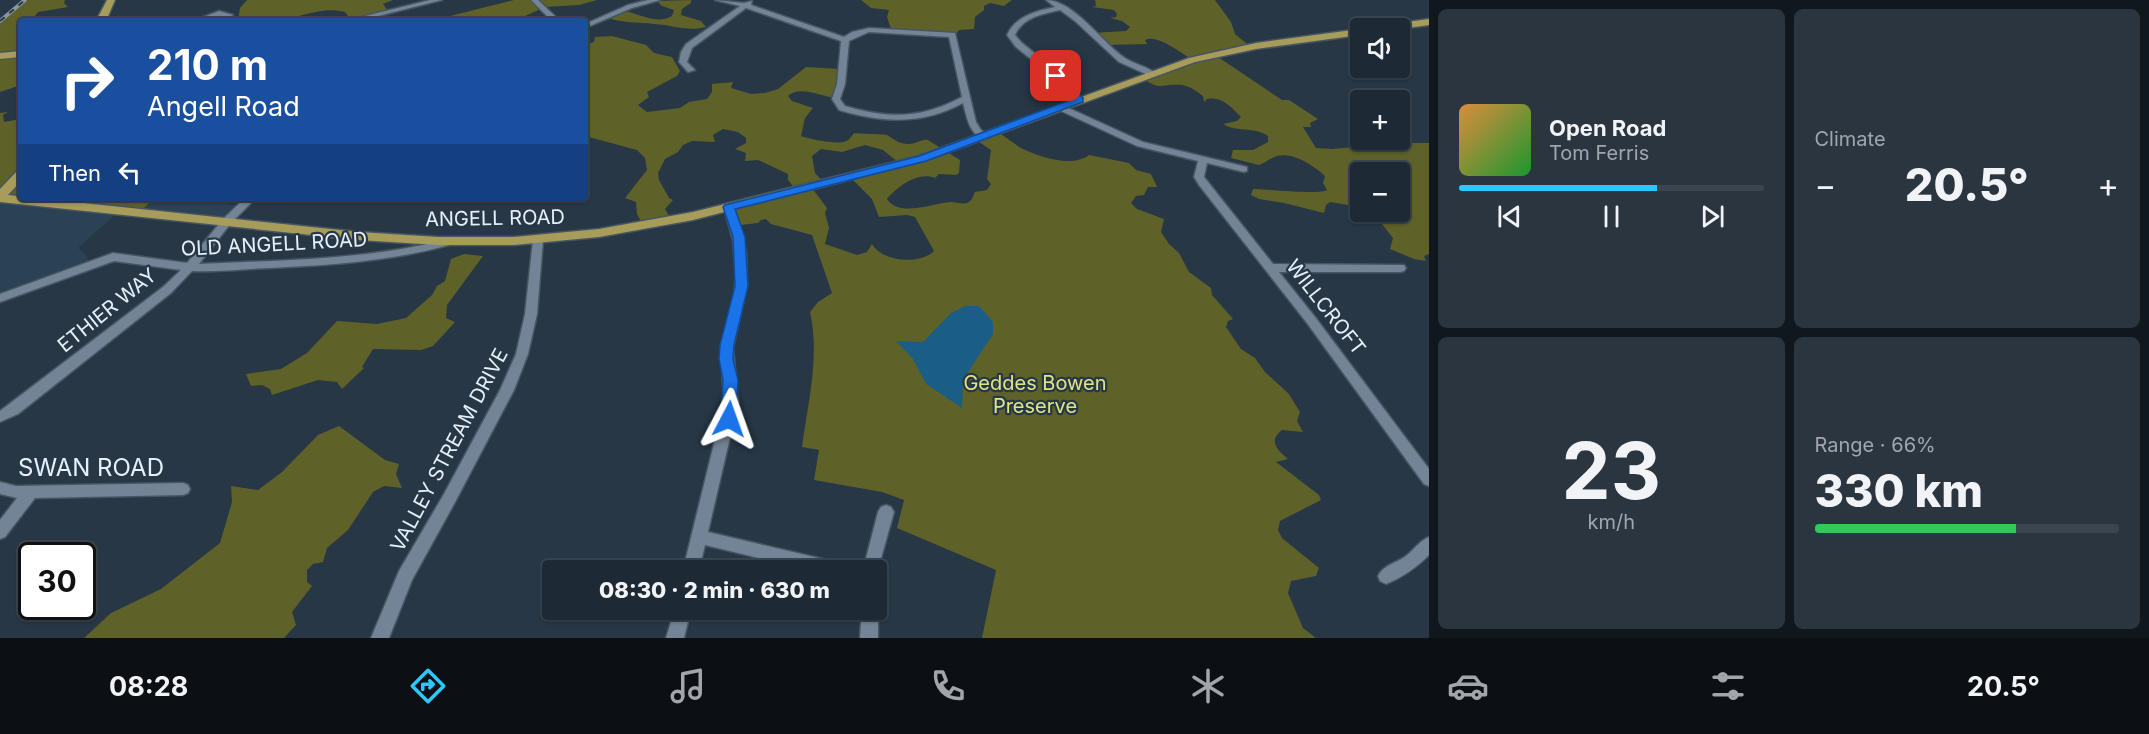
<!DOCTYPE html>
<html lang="en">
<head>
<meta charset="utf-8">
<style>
  :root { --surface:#1d2934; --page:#2a3540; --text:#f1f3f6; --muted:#a0a6ac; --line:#3b454f; --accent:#29c8ff }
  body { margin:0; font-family:Inter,sans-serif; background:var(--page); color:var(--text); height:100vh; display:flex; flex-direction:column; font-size:22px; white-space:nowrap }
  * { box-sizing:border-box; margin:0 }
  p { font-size:20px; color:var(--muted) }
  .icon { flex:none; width:33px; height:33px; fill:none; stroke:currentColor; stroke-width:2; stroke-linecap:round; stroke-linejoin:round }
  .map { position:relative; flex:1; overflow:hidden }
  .details { display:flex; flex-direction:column; gap:9px; padding:9px; background:#10171d; width:720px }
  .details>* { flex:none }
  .banner { position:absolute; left:18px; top:18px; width:570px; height:183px; border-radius:6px; box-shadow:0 2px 4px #0004,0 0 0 2px var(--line); background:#1a4fa0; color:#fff; overflow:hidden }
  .buttons { position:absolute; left:1350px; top:18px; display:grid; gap:12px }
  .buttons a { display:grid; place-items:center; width:60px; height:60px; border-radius:6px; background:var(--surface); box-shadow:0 2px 4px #0004,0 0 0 2px var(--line); font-size:30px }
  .speed { position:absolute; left:18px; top:542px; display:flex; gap:12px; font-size:30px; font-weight:700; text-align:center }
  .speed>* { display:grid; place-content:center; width:78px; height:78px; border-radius:50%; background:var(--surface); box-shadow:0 2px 4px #0004,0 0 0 2px var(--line); line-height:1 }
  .speed .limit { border:3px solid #111; border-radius:9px; background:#fff; color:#111 }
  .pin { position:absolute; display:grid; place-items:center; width:51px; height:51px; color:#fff; margin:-26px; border-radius:12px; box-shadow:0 3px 9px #0006 }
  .me { position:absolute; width:66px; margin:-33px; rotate:4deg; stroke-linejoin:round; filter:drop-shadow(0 0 4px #0008) }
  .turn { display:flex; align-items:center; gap:21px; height:126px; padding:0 30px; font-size:27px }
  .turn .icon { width:78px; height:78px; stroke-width:2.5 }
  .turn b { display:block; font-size:42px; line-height:51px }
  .then { display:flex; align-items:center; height:57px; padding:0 30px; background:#0003; gap:12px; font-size:22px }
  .big { font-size:45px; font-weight:800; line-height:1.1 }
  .details .tile { flex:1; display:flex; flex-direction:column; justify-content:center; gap:9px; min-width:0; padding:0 21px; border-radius:9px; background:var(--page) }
  .details .dial { align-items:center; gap:0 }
  .dial b { font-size:78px; line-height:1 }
  .song { display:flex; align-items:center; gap:18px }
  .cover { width:72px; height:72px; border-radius:9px; background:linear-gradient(135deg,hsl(30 70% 55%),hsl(130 70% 35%)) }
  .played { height:6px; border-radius:3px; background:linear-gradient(90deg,var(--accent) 65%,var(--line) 65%) }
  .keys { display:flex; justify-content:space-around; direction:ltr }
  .heat { display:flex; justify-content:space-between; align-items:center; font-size:33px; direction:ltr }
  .charge { height:9px; border-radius:4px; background:linear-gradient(90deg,#34c759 66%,var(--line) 0) }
  .details .tiles { flex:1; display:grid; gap:9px; grid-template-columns:repeat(2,1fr) }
  .trip { position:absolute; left:542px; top:560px; width:345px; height:60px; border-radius:6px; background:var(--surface); box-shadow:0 2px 4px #0004,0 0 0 2px var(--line); font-weight:800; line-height:60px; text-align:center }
  .menu { display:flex; height:96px; justify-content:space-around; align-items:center; background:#0c1015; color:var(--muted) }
  .menu .icon { width:42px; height:42px }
  .menu .current { color:var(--accent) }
  .menu b { font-size:27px; color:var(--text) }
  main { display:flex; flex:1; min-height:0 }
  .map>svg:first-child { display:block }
  .built { fill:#2b4154 }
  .green { fill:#5e6128; fill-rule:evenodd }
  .water { fill:#1a5e85 }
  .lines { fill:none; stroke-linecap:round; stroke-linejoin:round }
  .minor-casing { stroke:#475562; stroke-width:3 }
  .major-casing { stroke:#475562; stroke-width:3 }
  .minor { fill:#728495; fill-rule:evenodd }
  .major { fill:#a79c5a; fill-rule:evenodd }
  .rail-casing { stroke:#8996a3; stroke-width:4 }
  .rail { stroke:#273746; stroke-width:2; stroke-dasharray:6; stroke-linecap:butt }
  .route { fill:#1a73e8; stroke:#114b97; stroke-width:1.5 }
  .labels { text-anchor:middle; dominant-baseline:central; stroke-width:4.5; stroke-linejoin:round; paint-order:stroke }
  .street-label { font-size:20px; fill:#e6f0fa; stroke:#273746 }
  .park-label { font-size:20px; fill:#dfe584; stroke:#273746 }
  .near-street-label { font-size:24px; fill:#e6f0fa; stroke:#273746 }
</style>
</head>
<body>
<main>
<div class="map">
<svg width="1429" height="638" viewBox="0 0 1429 638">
  <rect width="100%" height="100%" fill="#273746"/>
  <!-- built -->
  <path class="built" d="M0,197L116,214L78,248L84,252L90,263L0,297Z
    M152,198H227L223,203L241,206L224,222L139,213L153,200Z"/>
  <!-- green -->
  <path class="green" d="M28,0H65L64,3L68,7L38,12L35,16L39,21H21V81L18,86L0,92V23Z
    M247,0H393L383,4L389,12L351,20L345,12C324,6 301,16 281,21C269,24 251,21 238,21L240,8Z
    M514,0H597L579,5L545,7L514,21H430Z
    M691,0V3L682,9L681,15L701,21L706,27C689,32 672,25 654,24C637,22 623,23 607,18C612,15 619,10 625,11C640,14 657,25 672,16L674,10L662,6L657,1Z
    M861,0H1012L1004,6L990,3L984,6V10L975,17L974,29L959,30L954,37L892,32L887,17L889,10L871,8Z
    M1095,0H1215L1231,22L1235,34L1252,48L1215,55L1282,100H1289L1318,119L1310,123L1311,127H1303L1316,148L1332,149L1366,146L1364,143H1429V254L1424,256L1426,261L1414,259L1390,249L1393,238L1378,219L1368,212H1400V172H1360V207L1330,202L1326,205L1324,213L1284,203L1259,199L1251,195L1253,189C1266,189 1320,195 1327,190L1323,183L1325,176C1313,165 1293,152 1277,156C1270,158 1266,163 1259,165L1231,158L1233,150H1253L1268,142V136C1253,126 1238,133 1223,124L1237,121L1241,117C1231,107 1222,96 1207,99L1204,102L1203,96C1186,83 1181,84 1161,86C1155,87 1147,81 1141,78L1193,60C1180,53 1158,34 1145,40L1147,44L1107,45L1092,33L1126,31L1130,27L1122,21L1110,18L1116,17L1117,14L1114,10L1092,7L1096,6Z
    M612,36L646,45L654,53L672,57L680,71L677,76L647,92L649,97L638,105L647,112L680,108L689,102L707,99L712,92V84L733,82L731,88L751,94L765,93L778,89L806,67L840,69L836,98C820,96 800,85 788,96L792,101L813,108L805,118L801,136C808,139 836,144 843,142C849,141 851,137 854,133C861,134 885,134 887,135C895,140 899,144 909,144C917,144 921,139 928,140L960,160L959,173L956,175L939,174L935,178C918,171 897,187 887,199C899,218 933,203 951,202C957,202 965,206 970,201C973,199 973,195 975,192L987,190L991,184L987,179L991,150L976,140L998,132C1006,137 1013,143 1021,148C1039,157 1072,168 1089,155L1129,163L1136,170L1151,174L1157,187H1148L1144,195L1136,196L1131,203L1137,209L1164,219L1161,232L1169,244L1179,253L1189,272L1211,288L1212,295L1233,319L1228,321L1226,327L1241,349L1255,358L1265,372L1289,394L1300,412L1297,421L1303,432L1282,430C1268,441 1277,450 1288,459L1276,462L1319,495L1321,500L1280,521L1278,530L1282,538L1319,568L1316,576L1291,581L1288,593L1303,628L1316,638H982L996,570L897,528L904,500L882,492L814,480L819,450L802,447C808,402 820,357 810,312L818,302L832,293L812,235L771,224L766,219L761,220L758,223L732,226L723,211L797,191L788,180V174L758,160L745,161L746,153L735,149L746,143V138L738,132L723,129L713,135L715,142L692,141L683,145L678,152L665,159L658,173L659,180L669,198L673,200L665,209L672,221L644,227L637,214L636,202L625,198L647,170L645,158L637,150L585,136V75L590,67L585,65V45L594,42L595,37ZM865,145L883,150L899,163L851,178L872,199L879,217L907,215L915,217L934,251C920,265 882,262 872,244L867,252L857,255L825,244L829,228L825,213L827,208L812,188L825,184L815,173L812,156L821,149L842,152Z
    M8,112L3,115L4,122L21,119V198L153,199L139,213L0,197V113Z
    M464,254L483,256L447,305L446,318L455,322L433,346L421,350L373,349L362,367L364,368L342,389L337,382L318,380L272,395L270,389L262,385L251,386L246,374L281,369L307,353L337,321L377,324L406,318L432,295L437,286L445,281L451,259Z
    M339,426L385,460L399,464L396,474L402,488L384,486L373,492L348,530L327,548L323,562L313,564L307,570V582L312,586L292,612L296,625L284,638H84L111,613L161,589L220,543L232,502L231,486L258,490L282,472L318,435Z"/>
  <!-- water -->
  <path class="water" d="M965,306H979L993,322V334L963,380L962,408L926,384L913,359L896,341L923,342L951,313Z"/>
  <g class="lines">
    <defs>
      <path id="minor" d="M430,0H442L358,21H345Z
        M531,0H538L560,21H552Z
        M648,0H660L632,8L585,28V24L628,5Z
        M715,0L744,3L752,1L751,5L844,37L852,32L869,28L955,33L976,122L981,130L990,137L985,140C969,134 967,118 963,103C923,125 882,123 839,110L832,99L837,84L841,41L746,8L692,48L687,62L695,70L688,72L679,62L681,52L686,44L740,6ZM869,32L949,37L962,97C921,119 889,119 845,106L840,99L845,84L849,41Z
        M1046,0C1074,0 1103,44 1125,58C1134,64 1146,66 1155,73L1148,75L1119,62L1075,21L1060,10C1043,14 1023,17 1015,35L1022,43L1053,68L1084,100L1077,102L1047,72L1016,47L1007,35C1016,16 1036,11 1055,7Z
        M219,11L233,15L222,21H193Z
        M1062,105L1143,142L1247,167V171L1244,172L1207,163L1204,177L1273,264L1404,265L1406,268L1404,271L1400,272H1279L1315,317L1429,469V486L1424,484L1307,323L1199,185L1194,177L1198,161L1137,146L1059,110L1058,108Z
        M245,198H256L231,223L199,264C283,260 367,260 449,239L454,242L453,244C393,261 332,265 270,268C245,269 218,272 192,271L171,293L18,414L0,422V411L163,287L181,270L114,261L0,302V294L113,253L187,263L223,219Z
        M729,204L734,207L746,252L747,286L733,348L738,403L708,532L840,563L846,565L848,570H809L705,545L699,570H683L724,403L721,348L734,298L736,275L733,240L724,207Z
        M538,237L543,240L537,314L528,354L514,390L454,504L412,580L389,638H371L399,571L444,494L500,390L516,354L525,314L533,240Z
        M0,482L16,486L183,483L188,485L190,489L188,493L183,495L35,498L5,537L0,539V520L17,498L0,494Z
        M886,505L891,507L894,512L876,576V570H863L878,512L881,507Z
        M1429,537V555C1417,567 1403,577 1386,584L1380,581L1378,576C1383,565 1397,563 1406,556C1414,550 1419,541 1429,537Z
        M876,604L878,609V638H860L862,609H876Z
        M675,609H691L684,638H666Z"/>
      <path id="major" d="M107,0H115L106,21H96Z
        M1429,19V25L1400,29L1379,28L1384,25Z
        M1360,29V35L1256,49L1195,62L927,160L693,220L599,237L514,245H438L359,240L0,202V189L17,171L21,170V181L8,195L359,232L438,237H514L599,229L693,212L919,156L1189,58L1256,43Z
        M21,51V57L0,59V53Z"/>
    </defs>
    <!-- minor casing -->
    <use href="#minor" class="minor-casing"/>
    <!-- major casing -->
    <use href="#major" class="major-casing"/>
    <!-- minor -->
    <use href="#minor" class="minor"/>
    <!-- major -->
    <use href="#major" class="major"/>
    <defs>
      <path id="rail" d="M0,21L25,0"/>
    </defs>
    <!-- rail casing -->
    <use href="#rail" class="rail-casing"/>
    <!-- rail -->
    <use href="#rail" class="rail"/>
  </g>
  <!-- route -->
  <path class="route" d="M1053,75H1060L1083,98V102L926,161L735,209L745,237L748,286L734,345L733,359L738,380L736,419L734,423H723L721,419L723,380L719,359L720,345L735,286L733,237L723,207L725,205L919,156L1073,99L1053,78Z"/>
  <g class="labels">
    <!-- street labels -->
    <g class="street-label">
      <text transform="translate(495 218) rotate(-1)">ANGELL ROAD</text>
      <text transform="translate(274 244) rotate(-3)">OLD ANGELL ROAD</text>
      <text transform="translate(1326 307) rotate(52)">WILLCROFT</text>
      <text transform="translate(107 310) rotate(-39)">ETHIER WAY</text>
      <text transform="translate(449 450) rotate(-62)">VALLEY STREAM DRIVE</text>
    </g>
    <!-- park labels -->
    <g class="park-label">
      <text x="1035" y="383">Geddes Bowen<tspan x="1035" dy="23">Preserve</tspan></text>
    </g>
    <!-- near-street labels -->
    <g class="near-street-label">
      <text x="91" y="467">SWAN ROAD</text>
    </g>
  </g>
</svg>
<div class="buttons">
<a><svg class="icon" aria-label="sound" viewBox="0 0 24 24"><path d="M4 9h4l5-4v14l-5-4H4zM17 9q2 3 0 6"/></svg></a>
<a>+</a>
<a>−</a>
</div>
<div class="speed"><div class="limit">30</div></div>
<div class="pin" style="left:1056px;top:76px;background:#d93025"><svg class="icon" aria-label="arrive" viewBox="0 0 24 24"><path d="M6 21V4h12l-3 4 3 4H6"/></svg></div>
<svg class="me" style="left:729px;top:419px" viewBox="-20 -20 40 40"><path d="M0-17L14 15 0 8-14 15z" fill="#1a73e8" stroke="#fff" stroke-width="4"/></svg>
<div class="trip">08:30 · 2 min · 630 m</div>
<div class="banner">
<div class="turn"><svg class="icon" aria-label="right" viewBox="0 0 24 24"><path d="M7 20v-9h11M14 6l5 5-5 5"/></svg><div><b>210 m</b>Angell Road</div></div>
<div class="then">Then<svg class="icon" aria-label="left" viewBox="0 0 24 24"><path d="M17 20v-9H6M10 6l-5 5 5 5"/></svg></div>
</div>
</div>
<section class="details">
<div class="tiles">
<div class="tile">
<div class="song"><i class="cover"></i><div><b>Open Road</b><p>Tom Ferris</p></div></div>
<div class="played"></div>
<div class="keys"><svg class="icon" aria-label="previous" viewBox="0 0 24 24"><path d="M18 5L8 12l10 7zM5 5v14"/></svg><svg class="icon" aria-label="pause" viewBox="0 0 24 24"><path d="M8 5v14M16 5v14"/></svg><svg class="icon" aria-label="next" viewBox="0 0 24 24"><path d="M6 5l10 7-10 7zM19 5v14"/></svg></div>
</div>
<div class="tile"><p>Climate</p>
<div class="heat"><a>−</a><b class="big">20.5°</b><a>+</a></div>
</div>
<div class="tile dial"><b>23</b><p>km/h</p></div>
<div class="tile"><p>Range · 66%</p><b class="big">330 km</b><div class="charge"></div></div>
</div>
</section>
</main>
<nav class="menu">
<b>08:28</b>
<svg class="icon current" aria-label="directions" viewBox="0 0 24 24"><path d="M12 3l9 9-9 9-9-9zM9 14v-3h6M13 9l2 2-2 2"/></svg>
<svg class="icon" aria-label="music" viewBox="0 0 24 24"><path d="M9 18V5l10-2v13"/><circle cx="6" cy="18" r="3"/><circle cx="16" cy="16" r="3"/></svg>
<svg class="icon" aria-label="phone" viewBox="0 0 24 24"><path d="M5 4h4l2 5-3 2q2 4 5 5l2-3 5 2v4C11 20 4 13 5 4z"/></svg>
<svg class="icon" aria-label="climate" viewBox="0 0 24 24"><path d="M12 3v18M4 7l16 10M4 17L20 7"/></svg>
<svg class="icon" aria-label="car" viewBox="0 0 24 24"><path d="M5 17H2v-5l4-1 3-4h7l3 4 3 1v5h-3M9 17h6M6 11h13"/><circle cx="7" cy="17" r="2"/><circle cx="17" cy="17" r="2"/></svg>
<svg class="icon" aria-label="filters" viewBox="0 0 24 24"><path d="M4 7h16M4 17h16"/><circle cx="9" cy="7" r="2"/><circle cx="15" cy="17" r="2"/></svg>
<b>20.5°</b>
</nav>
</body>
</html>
